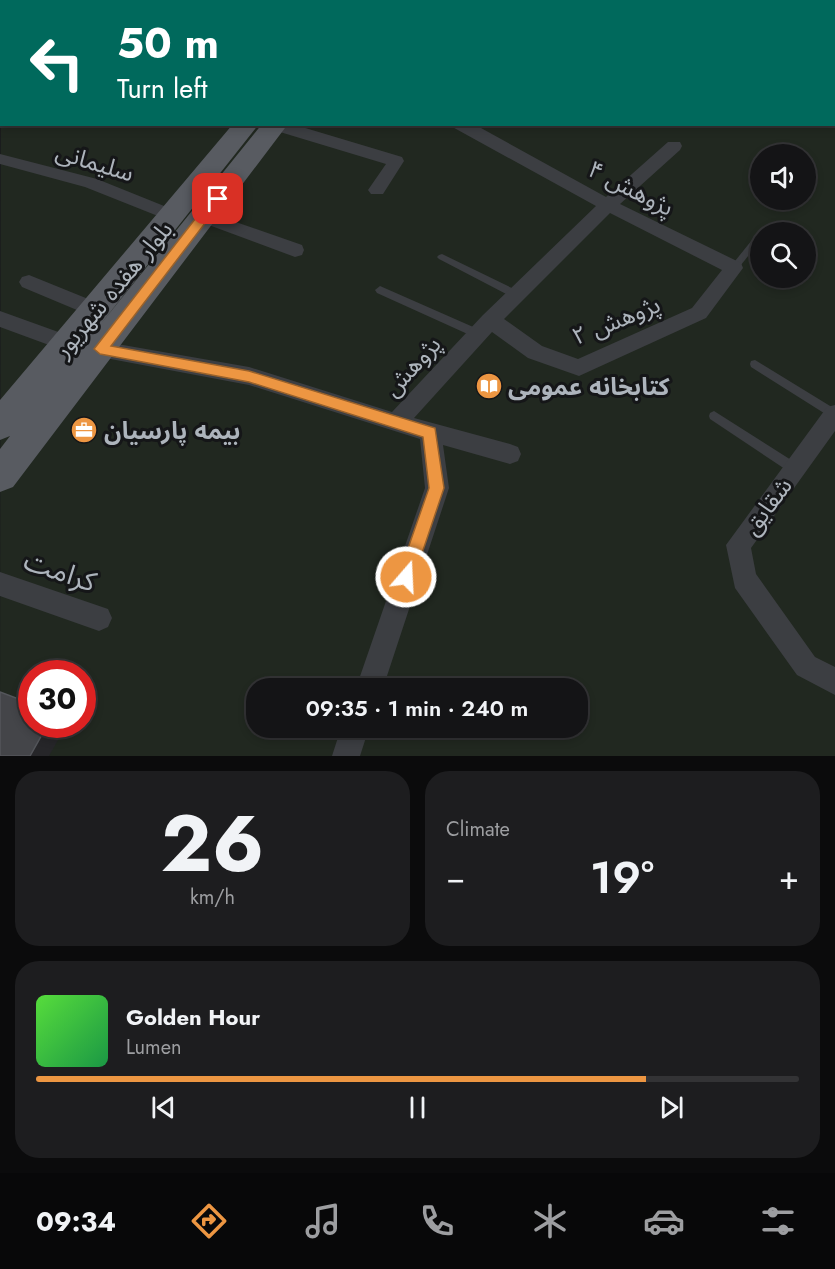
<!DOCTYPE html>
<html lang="en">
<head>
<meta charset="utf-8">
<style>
  :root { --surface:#141416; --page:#1d1d1f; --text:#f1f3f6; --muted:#9d9ea1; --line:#333335; --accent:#ed9642 }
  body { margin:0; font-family:Jost,"Noto Sans Arabic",sans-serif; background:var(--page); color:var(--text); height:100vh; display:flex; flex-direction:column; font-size:22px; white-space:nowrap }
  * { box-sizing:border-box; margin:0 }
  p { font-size:20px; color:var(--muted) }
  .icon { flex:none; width:33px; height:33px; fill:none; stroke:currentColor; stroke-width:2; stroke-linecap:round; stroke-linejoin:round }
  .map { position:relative; height:756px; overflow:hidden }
  .panel { display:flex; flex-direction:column; gap:15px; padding:15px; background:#0b0b0c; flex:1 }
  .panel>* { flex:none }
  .guide { position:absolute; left:0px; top:0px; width:836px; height:126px; box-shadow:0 3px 9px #0003,0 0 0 2px var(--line); background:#00695c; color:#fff; overflow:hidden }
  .fabs { position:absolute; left:750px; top:144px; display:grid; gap:12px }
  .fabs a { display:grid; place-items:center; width:66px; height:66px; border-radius:50%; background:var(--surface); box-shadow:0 3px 9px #0003,0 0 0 2px var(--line); font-size:30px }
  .speed { position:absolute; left:18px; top:660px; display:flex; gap:12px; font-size:30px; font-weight:700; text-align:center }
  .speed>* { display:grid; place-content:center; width:78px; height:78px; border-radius:50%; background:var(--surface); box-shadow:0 3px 9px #0003,0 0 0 2px var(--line); line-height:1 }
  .speed .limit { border:9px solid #d22; background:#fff; color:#111 }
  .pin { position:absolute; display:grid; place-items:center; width:51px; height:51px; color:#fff; margin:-26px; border-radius:12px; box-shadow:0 3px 9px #0006 }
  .me { position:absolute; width:66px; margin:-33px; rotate:19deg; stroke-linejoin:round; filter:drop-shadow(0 0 4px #0008) }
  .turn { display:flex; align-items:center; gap:21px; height:126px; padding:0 18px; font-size:27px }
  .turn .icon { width:78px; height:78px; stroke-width:2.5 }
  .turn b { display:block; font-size:42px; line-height:51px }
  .big { font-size:45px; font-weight:600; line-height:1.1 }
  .panel .widget { flex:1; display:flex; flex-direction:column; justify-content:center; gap:9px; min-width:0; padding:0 21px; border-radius:24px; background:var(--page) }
  .panel .dial { align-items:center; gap:0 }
  .dial b { font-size:78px; line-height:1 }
  .song { display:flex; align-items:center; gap:18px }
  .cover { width:72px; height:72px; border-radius:9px; background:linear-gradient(135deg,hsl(110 70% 55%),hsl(140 70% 35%)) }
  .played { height:6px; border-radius:3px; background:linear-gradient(90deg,var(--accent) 80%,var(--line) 80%) }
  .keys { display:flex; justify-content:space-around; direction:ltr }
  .heat { display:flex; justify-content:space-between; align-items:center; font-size:33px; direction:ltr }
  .panel .tiles { flex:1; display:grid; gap:15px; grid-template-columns:1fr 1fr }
  .widget:last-child { grid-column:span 2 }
  .trip { position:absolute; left:246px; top:678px; width:342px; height:60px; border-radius:24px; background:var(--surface); box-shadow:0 3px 9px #0003,0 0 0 2px var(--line); font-weight:600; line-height:60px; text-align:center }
  .tab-bar { display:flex; height:96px; justify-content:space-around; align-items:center; background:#080809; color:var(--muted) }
  .tab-bar .icon { width:42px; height:42px }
  .tab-bar .active { color:var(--accent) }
  .tab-bar b { font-size:27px; color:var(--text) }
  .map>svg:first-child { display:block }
  .green { fill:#212820; fill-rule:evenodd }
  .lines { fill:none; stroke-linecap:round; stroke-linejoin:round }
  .lane { fill:#3c3e42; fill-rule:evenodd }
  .street { fill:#3c3e42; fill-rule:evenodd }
  .primary { fill:#585b61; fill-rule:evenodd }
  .wall { fill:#37373b }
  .shaded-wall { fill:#262629 }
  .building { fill:#444549; stroke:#54565b; stroke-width:1.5 }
  .route { fill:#ed9642; stroke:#9a622b; stroke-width:1.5 }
  .labels { text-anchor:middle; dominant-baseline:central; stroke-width:6; stroke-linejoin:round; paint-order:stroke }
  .street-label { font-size:24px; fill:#adb4bc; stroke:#151618 }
  .poi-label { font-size:24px; font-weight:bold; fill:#adb4bc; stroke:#151618; text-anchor:start }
  .near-street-label { font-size:28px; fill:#adb4bc; stroke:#151618 }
</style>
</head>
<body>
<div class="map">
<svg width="835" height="756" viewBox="0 0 835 756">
  <rect width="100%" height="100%" fill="#1a1b1d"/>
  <!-- green -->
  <path class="green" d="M27,0H835V756H0L1,19L2,124H834V2L25,1ZM760,154H806V200H760ZM760,232H806V278H760ZM32,674H82V724H32ZM256,688H578V728H256Z"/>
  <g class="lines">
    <!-- lane -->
    <path class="lane" d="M0,121H2V124L5,125H0Z
      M760,234V241L737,270H731L729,268L731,266L756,235Z
      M442,254L518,291L520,294L515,298L512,297L439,259L437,257L439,255Z
      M380,286L480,330L481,333L476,337L472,336L377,293L375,290Z
      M755,360L835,409V420L751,367L750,364L751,361Z
      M714,411L799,465L801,469L799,473L795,474L791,473L710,419L709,416L710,413Z"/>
    <!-- street -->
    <path class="street" d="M451,0H470L471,2H452Z
      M550,0H564L550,2Z
      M723,0H737V2H724Z
      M834,14H835V22H834Z
      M292,124L402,157L404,161L383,194H371L368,190L386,164L270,129L268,125Z
      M447,124H471L481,128L606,197L668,142H680L682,146L680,150L620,204L741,263L743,268L706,318L579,376L528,358L492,332L414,418L510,444L518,447L521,454L518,461L510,464L443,445L449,488L383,688H356L425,488L420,439L249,385L100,357L93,355L90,349L93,343L100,341L249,367L392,412L483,315L596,206ZM610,213L722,270L692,308L578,359L542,346L504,319Z
      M0,154L97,179L179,212L182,216L173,222L85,187L0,164Z
      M204,211L302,245L304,250L302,255L295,257L198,221L195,217Z
      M29,275L103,305L106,310L103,315L96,318L22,287L19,282L22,277Z
      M0,311L75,338L78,344L75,350L68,352L0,327Z
      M835,405V431L751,548L756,574L815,657L835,667V695L797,675L735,588L726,545L827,407Z
      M0,572L108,609L112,618L108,627L99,631L0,596Z
      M341,728H369L360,756H332Z"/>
    <!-- primary -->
    <path class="primary" d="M341,0H363L341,2Z
      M233,124H259L100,325L262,124H288L13,487L0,492V449L10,436L0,440V400Z"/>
  </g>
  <!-- wall -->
  <path class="wall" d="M230,0H290L288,2H237Z"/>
  <!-- shaded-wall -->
  <path class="shaded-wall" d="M278,0H290L288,2H278Z
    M48,724H67L49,756H30Z"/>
  <!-- building -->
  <path class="building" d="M0,692L32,704V724H48L30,756H0Z"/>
  <!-- route -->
  <path class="route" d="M218,195L223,199L222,201L111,346L249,371L435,428L444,488L412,583L406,585L401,583L398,577L429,488L423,437L249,382L100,354L94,349L213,196Z"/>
  <!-- icons -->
  <defs>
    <symbol id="library-disc" viewBox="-11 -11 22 22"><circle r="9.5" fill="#ed9642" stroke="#151618"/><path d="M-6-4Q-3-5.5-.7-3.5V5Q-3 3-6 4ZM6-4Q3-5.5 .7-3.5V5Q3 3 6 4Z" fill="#fff"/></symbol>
    <symbol id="office-disc" viewBox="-11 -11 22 22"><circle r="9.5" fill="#ed9642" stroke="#151618"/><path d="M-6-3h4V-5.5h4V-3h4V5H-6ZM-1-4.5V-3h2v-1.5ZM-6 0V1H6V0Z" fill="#fff"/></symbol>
  </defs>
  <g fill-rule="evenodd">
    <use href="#library-disc" x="474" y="371" width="30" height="30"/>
    <use href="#office-disc" x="69" y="415" width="30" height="30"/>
  </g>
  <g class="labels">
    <!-- street labels -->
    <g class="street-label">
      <text transform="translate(95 162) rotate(17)">سلیمانی</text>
      <text transform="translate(631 188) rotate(27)">پژوهش ۴</text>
      <text transform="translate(113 289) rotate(-50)">بلوار هفده شهریور</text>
      <text transform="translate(616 320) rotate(-22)">پژوهش ۲</text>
      <text transform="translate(412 366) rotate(-48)">پژوهش</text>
      <text transform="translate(767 506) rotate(-53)">شقایق</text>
    </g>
    <!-- poi labels -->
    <g class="poi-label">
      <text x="508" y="386">کتابخانه عمومی</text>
      <text x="104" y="430">بیمه پارسیان</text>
    </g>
    <!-- near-street labels -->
    <g class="near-street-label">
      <text transform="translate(60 571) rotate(19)">کرامت</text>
    </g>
  </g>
</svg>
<div class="fabs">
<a><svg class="icon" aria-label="sound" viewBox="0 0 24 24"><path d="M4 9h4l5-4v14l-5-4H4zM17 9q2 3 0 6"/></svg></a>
<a><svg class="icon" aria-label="search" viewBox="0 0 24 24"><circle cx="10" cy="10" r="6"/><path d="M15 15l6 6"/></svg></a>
</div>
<div class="speed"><div class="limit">30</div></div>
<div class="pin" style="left:218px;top:199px;background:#d93025"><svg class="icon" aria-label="arrive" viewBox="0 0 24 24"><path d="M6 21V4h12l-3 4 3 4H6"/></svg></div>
<svg class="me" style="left:406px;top:577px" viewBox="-20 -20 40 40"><circle r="17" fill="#ed9642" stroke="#fff" stroke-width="3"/><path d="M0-11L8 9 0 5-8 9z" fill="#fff"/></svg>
<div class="trip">09:35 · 1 min · 240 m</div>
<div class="guide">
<div class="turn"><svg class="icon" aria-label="left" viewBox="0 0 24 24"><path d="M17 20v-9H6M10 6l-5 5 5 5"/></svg><div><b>50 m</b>Turn left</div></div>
</div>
</div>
<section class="panel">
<div class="tiles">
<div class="widget dial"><b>26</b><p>km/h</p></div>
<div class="widget"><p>Climate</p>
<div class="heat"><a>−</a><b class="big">19°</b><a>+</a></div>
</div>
<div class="widget">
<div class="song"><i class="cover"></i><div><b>Golden Hour</b><p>Lumen</p></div></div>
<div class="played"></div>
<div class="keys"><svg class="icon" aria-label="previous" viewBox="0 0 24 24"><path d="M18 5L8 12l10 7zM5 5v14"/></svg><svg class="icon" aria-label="pause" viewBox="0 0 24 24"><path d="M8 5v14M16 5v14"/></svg><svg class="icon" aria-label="next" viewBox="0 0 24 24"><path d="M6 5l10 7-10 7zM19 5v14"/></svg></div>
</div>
</div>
</section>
<nav class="tab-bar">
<b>09:34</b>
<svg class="icon active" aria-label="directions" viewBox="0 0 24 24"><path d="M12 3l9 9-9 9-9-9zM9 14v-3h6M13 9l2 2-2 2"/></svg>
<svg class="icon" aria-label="music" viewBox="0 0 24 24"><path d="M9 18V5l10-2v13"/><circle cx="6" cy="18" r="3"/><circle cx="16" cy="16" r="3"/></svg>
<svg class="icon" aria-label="phone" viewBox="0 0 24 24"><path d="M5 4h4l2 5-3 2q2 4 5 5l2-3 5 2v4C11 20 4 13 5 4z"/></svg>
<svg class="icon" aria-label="climate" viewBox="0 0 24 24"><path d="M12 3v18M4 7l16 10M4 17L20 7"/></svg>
<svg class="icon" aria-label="car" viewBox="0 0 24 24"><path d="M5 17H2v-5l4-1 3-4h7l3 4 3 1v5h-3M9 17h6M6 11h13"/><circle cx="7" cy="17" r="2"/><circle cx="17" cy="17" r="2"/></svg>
<svg class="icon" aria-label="filters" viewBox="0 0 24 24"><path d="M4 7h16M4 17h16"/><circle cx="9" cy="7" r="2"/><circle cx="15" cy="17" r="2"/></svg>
</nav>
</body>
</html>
